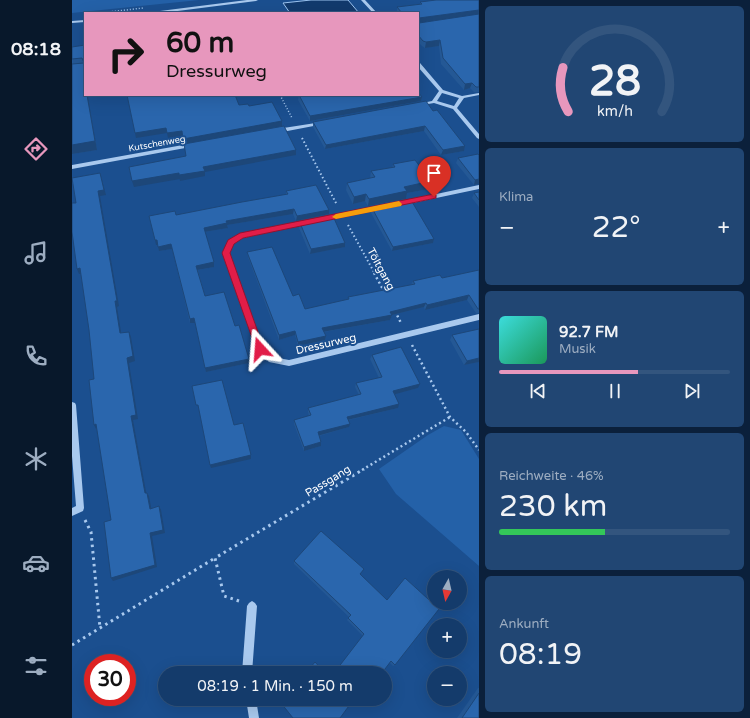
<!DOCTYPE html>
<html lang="de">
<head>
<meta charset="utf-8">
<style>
  :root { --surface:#143b6b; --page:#214673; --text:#f1f3f6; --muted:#9dadc1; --line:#33557e; --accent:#e797bd }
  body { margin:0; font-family:"Varela Round",sans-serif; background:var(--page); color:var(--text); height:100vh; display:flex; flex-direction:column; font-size:15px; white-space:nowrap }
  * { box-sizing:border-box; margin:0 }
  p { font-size:13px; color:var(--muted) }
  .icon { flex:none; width:22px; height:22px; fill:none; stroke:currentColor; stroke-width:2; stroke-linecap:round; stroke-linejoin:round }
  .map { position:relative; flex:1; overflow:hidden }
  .details { display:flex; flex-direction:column; gap:6px; padding:6px; background:#0b203b; width:271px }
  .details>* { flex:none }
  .top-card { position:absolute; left:12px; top:12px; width:335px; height:84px; border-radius:0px; box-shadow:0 4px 16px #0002,0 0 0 1px var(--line); background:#e797bd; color:#111; overflow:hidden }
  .needle { width:26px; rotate:188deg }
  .tools { position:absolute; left:355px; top:570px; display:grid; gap:8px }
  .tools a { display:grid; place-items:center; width:40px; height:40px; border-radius:50%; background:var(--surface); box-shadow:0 4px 16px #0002,0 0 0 1px var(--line); font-size:20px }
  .speed { position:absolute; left:12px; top:654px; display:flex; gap:8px; font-size:20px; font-weight:700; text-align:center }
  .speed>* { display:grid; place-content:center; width:52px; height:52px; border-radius:50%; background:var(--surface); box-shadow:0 4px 16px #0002,0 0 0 1px var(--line); line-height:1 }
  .speed .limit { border:6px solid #d22; background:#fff; color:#111 }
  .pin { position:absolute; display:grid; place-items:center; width:34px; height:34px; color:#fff; margin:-41px -17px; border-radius:50% 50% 50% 0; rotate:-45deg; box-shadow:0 0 4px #0007 }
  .pin .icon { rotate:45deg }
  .me { position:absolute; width:44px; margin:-22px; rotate:341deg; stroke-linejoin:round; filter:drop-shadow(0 0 3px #0008) }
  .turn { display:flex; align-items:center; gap:14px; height:84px; padding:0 16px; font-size:18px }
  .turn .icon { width:52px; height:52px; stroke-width:2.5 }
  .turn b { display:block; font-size:28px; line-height:34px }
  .big { font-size:30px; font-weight:600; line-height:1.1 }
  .details .widget { flex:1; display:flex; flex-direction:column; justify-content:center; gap:6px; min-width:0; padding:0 14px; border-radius:6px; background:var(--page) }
  .details .dial { align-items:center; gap:0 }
  .dial svg { height:104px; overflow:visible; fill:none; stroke:var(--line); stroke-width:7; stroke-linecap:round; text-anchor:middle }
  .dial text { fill:var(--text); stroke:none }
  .song { display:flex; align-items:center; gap:12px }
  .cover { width:48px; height:48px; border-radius:6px; background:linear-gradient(135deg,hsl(180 70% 55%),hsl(150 70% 35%)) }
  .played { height:4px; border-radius:2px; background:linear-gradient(90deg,var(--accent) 60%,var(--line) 60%) }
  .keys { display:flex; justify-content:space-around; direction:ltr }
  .heat { display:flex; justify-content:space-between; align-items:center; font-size:22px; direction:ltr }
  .charge { height:6px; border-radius:3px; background:linear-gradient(90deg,#34c759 46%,var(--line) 0) }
  .trip { position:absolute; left:86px; top:666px; width:234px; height:40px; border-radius:20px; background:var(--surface); box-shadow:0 4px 16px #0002,0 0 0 1px var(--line); font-weight:600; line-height:40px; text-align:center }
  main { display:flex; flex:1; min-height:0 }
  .tabs { display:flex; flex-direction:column; width:72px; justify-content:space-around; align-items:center; background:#08182b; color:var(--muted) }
  .tabs .icon { width:28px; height:28px }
  .tabs .active { color:var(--accent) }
  .tabs b { font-size:18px; color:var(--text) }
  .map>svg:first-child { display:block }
  .green { fill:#2461a8 }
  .water { fill:#123a6d; stroke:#9cc4f0 }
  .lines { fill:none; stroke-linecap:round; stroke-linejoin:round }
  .path-far3 { stroke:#a9c9ee; stroke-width:1.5; stroke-dasharray:1 2; stroke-linecap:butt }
  .path-far2 { stroke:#a9c9ee; stroke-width:2; stroke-dasharray:1.5 2.5; stroke-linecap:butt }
  .path-far1 { stroke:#a9c9ee; stroke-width:2.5; stroke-dasharray:2 3; stroke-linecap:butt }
  .path { stroke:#a9c9ee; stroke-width:3; stroke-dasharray:2.5 4; stroke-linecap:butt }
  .minor { fill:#a9c9ee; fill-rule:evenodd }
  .wall { fill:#245895 }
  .shaded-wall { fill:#1d4779 }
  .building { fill:#2a66ad; stroke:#1d4779 }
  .route { fill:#e11d48; stroke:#92132f }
  .slow { fill:#f59e0b }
  .labels { text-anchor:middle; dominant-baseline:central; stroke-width:4; stroke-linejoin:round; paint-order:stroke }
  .far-street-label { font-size:9px; fill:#fff; stroke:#1b4f8f }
  .street-label { font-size:11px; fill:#fff; stroke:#1b4f8f }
</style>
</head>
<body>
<main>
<nav class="tabs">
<b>08:18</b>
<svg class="icon active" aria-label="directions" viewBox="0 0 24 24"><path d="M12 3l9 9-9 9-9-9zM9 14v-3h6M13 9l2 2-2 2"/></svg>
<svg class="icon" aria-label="music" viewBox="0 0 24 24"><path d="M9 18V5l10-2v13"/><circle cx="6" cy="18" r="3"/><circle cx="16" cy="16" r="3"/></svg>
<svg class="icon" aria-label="phone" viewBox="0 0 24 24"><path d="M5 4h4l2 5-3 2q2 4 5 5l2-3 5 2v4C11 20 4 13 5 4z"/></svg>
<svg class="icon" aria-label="climate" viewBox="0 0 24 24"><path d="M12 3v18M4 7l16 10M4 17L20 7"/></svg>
<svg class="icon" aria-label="car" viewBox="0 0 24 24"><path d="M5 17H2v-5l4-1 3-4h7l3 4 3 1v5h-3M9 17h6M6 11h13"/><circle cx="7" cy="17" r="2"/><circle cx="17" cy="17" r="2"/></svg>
<svg class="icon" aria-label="filters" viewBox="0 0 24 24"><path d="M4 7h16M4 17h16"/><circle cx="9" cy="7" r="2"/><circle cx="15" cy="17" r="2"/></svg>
</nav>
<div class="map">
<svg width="407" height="718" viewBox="0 0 407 718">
  <rect width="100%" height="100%" fill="#1b4f8f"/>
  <!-- green -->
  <path class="green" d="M0,0H127L0,13Z
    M372,426L389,430L407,459V566L324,494L307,469L356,435Z"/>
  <!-- water -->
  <path class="water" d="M239,0H276L287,13H218L211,3Z"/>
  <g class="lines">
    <!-- path-far3 -->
    <path class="path-far3" d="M28,13L71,8
      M208,95L220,118"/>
    <!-- path-far2 -->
    <path class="path-far2" d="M230,138L265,205
      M276,225L303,274"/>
    <!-- path-far1 -->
    <path class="path-far1" d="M302,273L313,293
      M323,311L329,323
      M340,345L378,417L394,432L407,450
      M290,470L378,417"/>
    <!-- path -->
    <path class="path" d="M13,520L19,532L28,628
      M167,601L152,596L143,558L292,469
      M0,645L143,558"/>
    <!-- minor -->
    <path class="minor" d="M175,0H186L184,1L90,13H78L80,12Z
      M289,0H293L305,13H301Z
      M13,20V22L0,23V21Z
      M346,63H348L371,90L390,96L407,93V95L392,98L385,108L407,134V139L405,138L381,109L362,103L345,106V104L360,101L367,91L346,67ZM370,93L387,98L382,106L365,101Z
      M250,122L252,123V124L205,133L202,131L205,129Z
      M122,143L125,145L124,146L0,169V165Z
      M407,185V189L331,205L328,203L331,201Z
      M309,205L311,206V208L252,221L249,219L252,217Z
      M236,220L238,221V223L171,238L161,243L157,253L191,347L201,357L217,360L407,314V320L217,366L197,362L186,351L151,253L157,241L167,235Z
      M0,402L3,403L4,405L12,508L11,511L0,516V508L4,506L0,456Z
      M180,601L183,603L185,606L180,673H170L175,606L177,603Z
      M174,699H184L187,718H177Z"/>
  </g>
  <!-- wall -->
  <path class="wall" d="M407,0V92H402L398,88L392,90L369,64L367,46L353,48L350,46L346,42V13H325V7L348,4V2Z
    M13,45L23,96L16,97L25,150L0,154V47Z
    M227,95L350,97L349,101L238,121L226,100Z
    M361,111L393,146L392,151L369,155L352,131L253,149L241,127V122Z
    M407,155V184L402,185L384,163L386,158Z
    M321,164L359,181L357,189L335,193L334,199L296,206L293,201L281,204L274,190L275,183L298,178L299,171L320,168Z
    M214,191L257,214L224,221L221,214L155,225L156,228L133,232L142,262V267L126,270L133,296L163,326L177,359V363L134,372L123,323H118L100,249L87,251L86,245H84L104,215L214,195Z
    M407,192V207L400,198L402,193Z
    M300,208L362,239L361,243L320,251L299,213Z
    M228,223L273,247L238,254L227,228Z
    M175,252L221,296L233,309L276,300V297L339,285L341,281L370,278L407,270V313H404L395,300L353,310L352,307L320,315L318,320L252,332L254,336L253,340L226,346L223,335L207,340L176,257Z
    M407,329V362L392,365L378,340L380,335Z
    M300,355L346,388L322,394L326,408L277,420V427L247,436L249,442V446L232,451L222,424V420L237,416L236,412V408L287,395L283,387L284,383L307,378L298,359Z
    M222,561L292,569L288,574L323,665L321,666L275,620L277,617L222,564Z
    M406,688H407V718H385Z"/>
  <!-- shaded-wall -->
  <path class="shaded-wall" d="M407,10V15L346,23L347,18Z
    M368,40L367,46L353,48L354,42Z
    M400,83L398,88L392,90L393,84Z
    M15,95H23V96L16,97L25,150L0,154V145Z
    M350,97L349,101L238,121V116Z
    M210,121V126L112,144L111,139Z
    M353,126L352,131L253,149L254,145Z
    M94,128L95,133L64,138L63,133Z
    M110,131V136L96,138L95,133Z
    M393,146L392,151L369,155L371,150Z
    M224,150V155L133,172V176L108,181L107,175L131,167Z
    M28,173L34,195L28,196L47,306L45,307L50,338L48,333L26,191Z
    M107,173L108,179L62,187L60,181Z
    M407,179V184L402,185L403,180Z
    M359,181L357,189L335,193L334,199L296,206L297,199L332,187Z
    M294,194L293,201L281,204L282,197Z
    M222,209L221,214L155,225L156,228L132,232V228L154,221Z
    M257,210V214L224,221L225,216Z
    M362,239L361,243L320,251L321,247Z
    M83,240H85L86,245H84Z
    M273,243V247L238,254L239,249Z
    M99,244L100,249L87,251L86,247Z
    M142,262V267L125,270L124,266Z
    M8,268L11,274H7L5,269Z
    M397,295L395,300L353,310L355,305Z
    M354,303L352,307L320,315L318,320L250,332V328Z
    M122,318L123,323H118V319Z
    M223,331V335L207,340V335Z
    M57,332L59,337L63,361L57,363L66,419L61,420L75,497L73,493L59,416L55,358Z
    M254,336L253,340L226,346V342Z
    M407,358V362L392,365L395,361Z
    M177,359V363L134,372L133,368Z
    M348,384L346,388L320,395L321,391Z
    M327,404L326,408L275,420V417Z
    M24,424L27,428L24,429L22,425Z
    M278,424L277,427L245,436L246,432Z
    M249,442V446L232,451V447Z
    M179,455V459L139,468L138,465Z
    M75,493L77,496L80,512L78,509Z
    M87,506L89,510L93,533L80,536L85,567L41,581L39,578L78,533Z"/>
  <!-- building -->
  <path class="building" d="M364,0H407V10L347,18L346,21V13H330L325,7L350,4L348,2Z
    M407,14V87H404L400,83L393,84L371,58L368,40L354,42L351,41L346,35V22L347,23Z
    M13,45V95H15L23,141L0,145V64L12,63L10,58L0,59V47Z
    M346,92L350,97L238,116L227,95H346Z
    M55,95H163L167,105L176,104L177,106L200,102L210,121L111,139L110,131L95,133L94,128L63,133Z
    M354,101L361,111L365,110L393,146L371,150L353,126L254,145L241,122Z
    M212,126L224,150L131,167L133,171L107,175V173L60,181L57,167L114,156L112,144Z
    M406,154L407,155V179L403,180L386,158Z
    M343,160L359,181L332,187L335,191L297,199L294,194L282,197L275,183L303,177L299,171L323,167L321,164Z
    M28,173L32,190L26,191L45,301H43L48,333L57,332L61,356L55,358L64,415L59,416L73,493H75L78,509L87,506L91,530L78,533L83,565L39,578L32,522L39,520L24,424L22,425L17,380L22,379L17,330L8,268L5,269L0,232V203H4L0,178Z
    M244,185L257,210L225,216L222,209L154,221L155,223L132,228L142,262L124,266L133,296L152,292L163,326L167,325L177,359L133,368L122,318L118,319L99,244L86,247L85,240H83L77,216L103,211L104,215L170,202L216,194L214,191Z
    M407,192V200L402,193Z
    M339,200L362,239L321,247L300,208Z
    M261,216L273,243L239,249L228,223Z
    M200,247L221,296L227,294L233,309L277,299L276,297L343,284L341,281L368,275L370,278L407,270V309H406L397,295L355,305L354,303L318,312L320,315L250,328L254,336L226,342L223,331L207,335L175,252Z
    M407,329V358L395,361L380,335Z
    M329,347L348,384L321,391L327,404L275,417L278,424L246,432L249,442L232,447L222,420L239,415L236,408L289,394L284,383L310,377L300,355Z
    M150,380L162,425L171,423L179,455L138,465L126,405H124L120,386Z
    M249,531L292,569L288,574L315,600L333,578L367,609L323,665L319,661L310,673H262L292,634L276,618L279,615L222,561Z
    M243,662L253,673H234Z
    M407,693V718H390Z
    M212,699H282L268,718H221L209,703Z"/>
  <!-- route -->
  <path class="route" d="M362,194L364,195V198L171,238L162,244L158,253L192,349L188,353L185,352L150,253L156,240L168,233Z"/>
  <!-- slow -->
  <path class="slow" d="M327,201L330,204L329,206L264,219L260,217L264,214Z"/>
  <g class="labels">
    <!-- far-street labels -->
    <g class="far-street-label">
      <text transform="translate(85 144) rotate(-10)">Kutschenweg</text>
    </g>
    <!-- street labels -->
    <g class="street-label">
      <text transform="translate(309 269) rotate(62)">Töltgang</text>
      <text transform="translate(254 344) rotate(-13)">Dressurweg</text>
      <text transform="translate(256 481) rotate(-31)">Passgang</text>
    </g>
  </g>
</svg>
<div class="tools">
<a><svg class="needle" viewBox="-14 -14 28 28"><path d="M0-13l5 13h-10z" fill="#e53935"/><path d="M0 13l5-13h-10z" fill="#9dadc1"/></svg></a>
<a>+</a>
<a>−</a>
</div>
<div class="speed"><div class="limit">30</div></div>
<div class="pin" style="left:362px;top:197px;background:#d93025"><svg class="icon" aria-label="arrive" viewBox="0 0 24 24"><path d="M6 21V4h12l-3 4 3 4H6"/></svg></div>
<svg class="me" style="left:188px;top:349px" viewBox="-20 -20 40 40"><path d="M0-17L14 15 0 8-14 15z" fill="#e11d48" stroke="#fff" stroke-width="4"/></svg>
<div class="trip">08:19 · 1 Min. · 150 m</div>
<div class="top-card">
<div class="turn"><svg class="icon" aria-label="right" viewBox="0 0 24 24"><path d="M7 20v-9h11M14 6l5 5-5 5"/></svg><div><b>60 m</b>Dressurweg</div></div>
</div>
</div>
<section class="details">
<div class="widget dial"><svg viewBox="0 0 100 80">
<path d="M14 69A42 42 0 1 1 86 69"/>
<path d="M14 69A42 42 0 0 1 10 35" stroke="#e797bd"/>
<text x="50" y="56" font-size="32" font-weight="700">28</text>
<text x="50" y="72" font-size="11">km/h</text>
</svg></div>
<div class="widget"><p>Klima</p>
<div class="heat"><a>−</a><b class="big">22°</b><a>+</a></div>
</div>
<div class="widget">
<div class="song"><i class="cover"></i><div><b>92.7 FM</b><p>Musik</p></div></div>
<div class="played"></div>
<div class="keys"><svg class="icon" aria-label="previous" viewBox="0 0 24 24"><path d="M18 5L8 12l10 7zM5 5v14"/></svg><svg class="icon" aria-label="pause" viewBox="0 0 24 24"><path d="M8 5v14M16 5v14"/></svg><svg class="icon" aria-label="next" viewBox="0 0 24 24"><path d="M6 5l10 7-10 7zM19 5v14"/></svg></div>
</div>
<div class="widget"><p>Reichweite · 46%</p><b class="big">230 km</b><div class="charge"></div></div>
<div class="widget"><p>Ankunft</p><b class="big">08:19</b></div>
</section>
</main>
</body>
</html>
